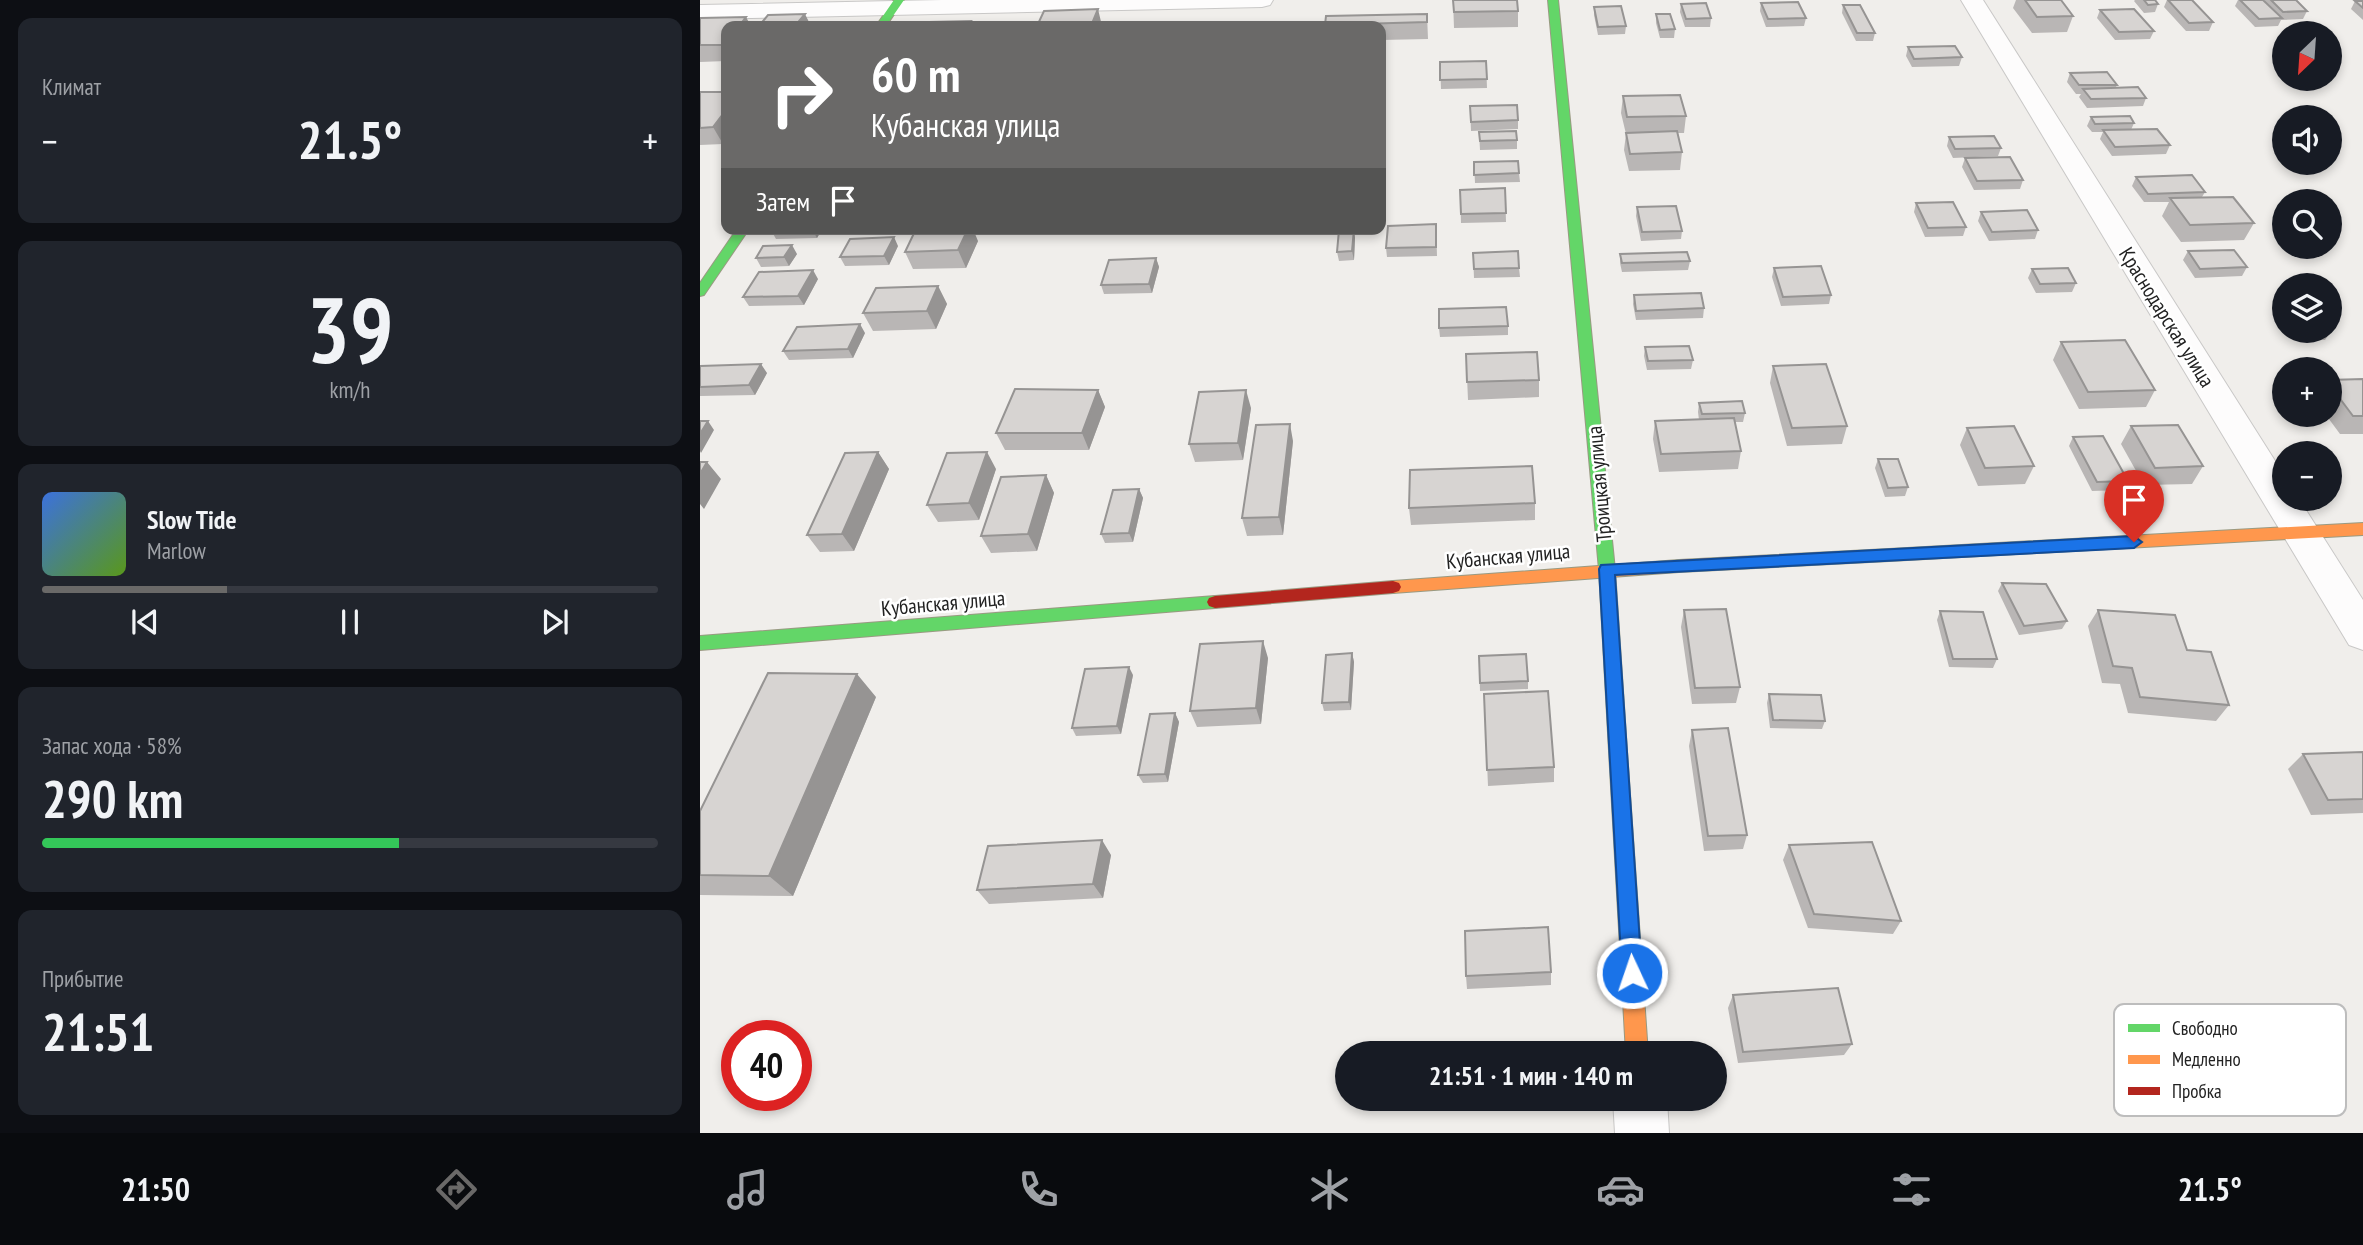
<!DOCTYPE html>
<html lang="ru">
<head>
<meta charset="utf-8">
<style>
  :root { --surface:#171b24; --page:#20242c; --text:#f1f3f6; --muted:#9ea1a6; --line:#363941; --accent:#6a6968 }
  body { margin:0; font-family:"PT Sans Narrow",sans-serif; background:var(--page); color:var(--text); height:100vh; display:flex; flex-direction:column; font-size:26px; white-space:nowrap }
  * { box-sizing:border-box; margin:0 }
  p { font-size:23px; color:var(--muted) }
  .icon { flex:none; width:38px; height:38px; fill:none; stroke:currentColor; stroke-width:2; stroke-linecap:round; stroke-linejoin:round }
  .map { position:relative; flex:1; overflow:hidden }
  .side { display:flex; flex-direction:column; gap:18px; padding:18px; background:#0d0f14; width:700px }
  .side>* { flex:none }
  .guide { position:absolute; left:21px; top:21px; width:665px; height:214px; border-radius:14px; box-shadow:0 4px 10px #0003; background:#6a6968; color:#fff; overflow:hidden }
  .needle { width:46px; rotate:205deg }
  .buttons { position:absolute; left:1572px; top:21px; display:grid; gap:14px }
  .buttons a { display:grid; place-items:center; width:70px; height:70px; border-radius:50%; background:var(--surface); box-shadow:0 4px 10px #0003; font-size:35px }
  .speed { position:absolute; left:21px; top:1020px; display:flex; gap:14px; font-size:35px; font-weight:700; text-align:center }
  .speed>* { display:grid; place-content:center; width:91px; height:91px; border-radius:50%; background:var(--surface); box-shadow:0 4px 10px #0003; line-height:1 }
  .speed .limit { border:10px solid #d22; background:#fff; color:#111 }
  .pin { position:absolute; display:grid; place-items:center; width:60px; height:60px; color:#fff; margin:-72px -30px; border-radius:50% 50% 50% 0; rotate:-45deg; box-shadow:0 0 7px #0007 }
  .pin .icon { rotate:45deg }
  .me { position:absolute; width:77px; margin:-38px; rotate:357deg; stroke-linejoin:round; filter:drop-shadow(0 0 5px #0008) }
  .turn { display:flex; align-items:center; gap:24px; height:147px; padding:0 35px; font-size:32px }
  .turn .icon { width:91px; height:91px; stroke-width:2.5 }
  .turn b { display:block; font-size:49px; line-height:60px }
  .then { display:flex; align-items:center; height:66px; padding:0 35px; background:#0003; gap:14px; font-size:26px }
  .big { font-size:52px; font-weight:600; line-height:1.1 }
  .side .widget { flex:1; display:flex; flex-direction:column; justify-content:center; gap:10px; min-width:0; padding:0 24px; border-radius:14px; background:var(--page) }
  .side .dial { align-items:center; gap:0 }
  .dial b { font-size:91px; line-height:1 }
  .song { display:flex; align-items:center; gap:21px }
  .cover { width:84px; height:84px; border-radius:10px; background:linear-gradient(135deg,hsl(220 70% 55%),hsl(90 70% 35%)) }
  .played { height:7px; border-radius:4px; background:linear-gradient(90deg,var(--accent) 30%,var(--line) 30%) }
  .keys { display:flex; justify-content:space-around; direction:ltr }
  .heat { display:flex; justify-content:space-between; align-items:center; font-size:38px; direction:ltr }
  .charge { height:10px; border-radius:5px; background:linear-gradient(90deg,#34c759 58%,var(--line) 0) }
  .trip { position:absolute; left:635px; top:1041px; width:392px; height:70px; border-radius:35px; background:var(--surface); box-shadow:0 4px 10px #0003; font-weight:600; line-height:70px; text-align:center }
  .dock { display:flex; height:112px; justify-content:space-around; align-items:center; background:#090b0e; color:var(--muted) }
  .dock .icon { width:49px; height:49px }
  .dock .current { color:var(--accent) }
  .dock b { font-size:32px; color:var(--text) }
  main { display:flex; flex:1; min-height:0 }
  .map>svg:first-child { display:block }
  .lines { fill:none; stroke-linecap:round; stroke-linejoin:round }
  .street-casing { stroke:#c9c8c7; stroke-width:2 }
  .fast-casing { stroke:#999a82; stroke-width:2 }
  .slow-casing { stroke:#999a82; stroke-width:2 }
  .jam-casing { stroke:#999a82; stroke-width:2 }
  .street { fill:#fdfcfc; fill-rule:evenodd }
  .fast { fill:#63d668; fill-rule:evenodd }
  .slow { fill:#ff974d; fill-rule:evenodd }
  .jam { fill:#b3261e; fill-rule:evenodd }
  .wall { fill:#b9b6b5 }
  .shaded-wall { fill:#969493 }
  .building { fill:#d7d4d2; stroke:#969493; stroke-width:2 }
  .route { fill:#1a73e8; stroke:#114b97; stroke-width:2 }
  .labels { text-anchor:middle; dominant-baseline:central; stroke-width:5; stroke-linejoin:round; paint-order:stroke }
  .street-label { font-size:21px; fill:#222; stroke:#fff }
  .key { fill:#fff; stroke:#bdbdbd; stroke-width:2 }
  .key-label { font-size:19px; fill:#222 }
</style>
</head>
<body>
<main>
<section class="side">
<div class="widget"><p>Климат</p>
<div class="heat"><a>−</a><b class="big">21.5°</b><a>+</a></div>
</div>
<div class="widget dial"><b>39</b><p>km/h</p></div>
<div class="widget">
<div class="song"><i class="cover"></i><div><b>Slow Tide</b><p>Marlow</p></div></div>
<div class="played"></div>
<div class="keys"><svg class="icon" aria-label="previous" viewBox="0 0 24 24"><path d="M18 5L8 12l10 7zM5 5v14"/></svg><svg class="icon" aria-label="pause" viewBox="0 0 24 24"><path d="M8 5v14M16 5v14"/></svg><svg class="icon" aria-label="next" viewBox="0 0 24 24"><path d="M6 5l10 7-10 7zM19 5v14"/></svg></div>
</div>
<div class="widget"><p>Запас хода · 58%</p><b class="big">290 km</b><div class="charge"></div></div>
<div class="widget"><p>Прибытие</p><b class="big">21:51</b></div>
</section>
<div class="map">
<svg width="1663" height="1133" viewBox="0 0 1663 1133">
  <rect width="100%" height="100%" fill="#f0eeeb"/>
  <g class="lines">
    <defs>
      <path id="street" d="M242,0H573L570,5L562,7L0,19V5Z
        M1261,0H1283L1584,475V499H1599L1663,600V650L1649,645Z
        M913,1099H967L969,1133H915Z"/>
      <path id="fast" d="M194,0H204L186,26H176Z
        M848,0H858L915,570L927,751L924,756L918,759L912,756L909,751L899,570Z
        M37,229H49L4,295L0,296V283Z
        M515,596L521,598L523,602L521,606L515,608L0,650V636Z"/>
      <path id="slow" d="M1663,523V535L1189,561L1181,555L1189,549Z
        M979,560L985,562L987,566L985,570L979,572L693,593L687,591L685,587L687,583L693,581Z
        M918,743L924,746L927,751L948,1054H926L909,751L912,746Z"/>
      <path id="jam" d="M1189,549L1197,555L1189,561L979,572L973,570L971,566L973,562L979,560Z
        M693,581L699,583L701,587L699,591L693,593L515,608L509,606L507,602L509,598L515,596Z"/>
    </defs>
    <!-- street casing -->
    <use href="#street" class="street-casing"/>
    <!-- fast casing -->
    <use href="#fast" class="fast-casing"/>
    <!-- slow casing -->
    <use href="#slow" class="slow-casing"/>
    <!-- jam casing -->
    <use href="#jam" class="jam-casing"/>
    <!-- street -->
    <use href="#street" class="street"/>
    <!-- fast -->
    <use href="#fast" class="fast"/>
    <!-- slow -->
    <use href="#slow" class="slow"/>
    <!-- jam -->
    <use href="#jam" class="jam"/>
  </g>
  <!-- wall -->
  <path class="wall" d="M753,0L818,11V27L754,28Z
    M1316,0H1361L1373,16L1367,32L1332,33L1313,8Z
    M1435,0H1455L1458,4L1455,12L1444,13L1434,1Z
    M1467,0H1492L1513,22L1509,31H1486L1464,7Z
    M1538,0H1563L1565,1V0H1596L1607,11L1603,19L1581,20L1578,26L1555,27L1535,6Z
    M1655,1H1663V20L1651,9Z
    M1061,3L1106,18L1104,26L1066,27L1060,11Z
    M981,4L1011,18L1010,27H985L980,12Z
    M1143,5L1175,33L1173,41H1156L1142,13Z
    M894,7L926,26L925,34L898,35L894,15Z
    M1400,10L1454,31L1450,39L1415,40L1397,18Z
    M727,14L728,39L681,40V26H625L626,16Z
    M956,14L975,29L974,38H960L956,23Z
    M0,18L26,26V61L0,62Z
    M1208,47L1262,57L1259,66L1212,67L1206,56Z
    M786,61L787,88L741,89L740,62Z
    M1370,73L1417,85L1416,87L1446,98L1443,106L1387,108L1379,97L1381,94H1376L1367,82Z
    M0,92L23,144L0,145Z
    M923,96L986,116L984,133H977L982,152L980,170L929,171L924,150L926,134L921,113Z
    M770,106L818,120V129L771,131Z
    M1391,117L1434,123L1431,130L1470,145L1466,154L1412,156L1400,139L1403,132H1392L1387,126Z
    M779,132L817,140V149L780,150Z
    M1249,137L1301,148L1298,156L1253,158L1247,146Z
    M1265,158L1323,180L1320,189L1274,190L1262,167Z
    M774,162L819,173L820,182L775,183Z
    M1436,177L1505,192L1502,197L1554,223L1544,240L1481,242L1462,216L1469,202H1444L1432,186Z
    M805,188L806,222L761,223L760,190Z
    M1216,203L1266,227L1263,236L1225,237L1214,212Z
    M937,207L982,231L981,239L941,241L936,216Z
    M1281,212L1338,230L1335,239L1289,241L1278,221Z
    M736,224L737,256L687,257L686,248Z
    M71,229H120L121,231L117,238L76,239L71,230Z
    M655,238L654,260L639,261L637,252Z
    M278,241L266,268L213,269L205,252Z
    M198,246L189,265L145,266L140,257Z
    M1488,251L1547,267L1542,276L1495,278L1483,260Z
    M773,253L819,268L820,277L774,278Z
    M97,254L89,266L61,267L56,258Z
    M920,254L990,261L988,270L922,272L920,263Z
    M456,258L459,267L452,293L404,294L401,285Z
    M1074,268L1131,295L1129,304L1081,306L1072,277Z
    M1332,269L1376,283L1372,292L1336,293L1328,278Z
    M118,279L104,305L49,306L43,297Z
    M238,286L247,304L236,329L173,331L163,313Z
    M934,295L1004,308L1003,318L936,320L933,304Z
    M1578,300H1584V326L1572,309Z
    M808,326V335L740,337L739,328Z
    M1587,331H1631L1625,340H1594Z
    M165,333L153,358L89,360L83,351Z
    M1361,342L1455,390L1446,407L1379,409L1353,360Z
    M945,347L993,360L991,369L947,370L944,356Z
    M766,354L839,380V397L768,400Z
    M0,366L67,373L55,395L0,396Z
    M1073,366L1147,426L1142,444L1087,446L1070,383Z
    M1663,379V434H1640L1626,415H1629V380Z
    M398,390L405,407L389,450H305L296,433Z
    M999,403L1045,413L1043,422H1034L1041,451L1038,469L959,472L953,439L955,421L999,420L998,412Z
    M551,408L543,460L495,462L489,444Z
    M1431,426L1503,466L1492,484L1444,485L1421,444Z
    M1267,428L1334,466L1325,484L1278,486L1260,445Z
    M1373,437L1428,481L1423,490L1392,491L1369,446Z
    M593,441L583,535L547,536L542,518Z
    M178,452L189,469L154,551L120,552L107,535Z
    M1178,459L1208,487L1205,496L1185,497L1175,468Z
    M296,469L279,520L238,522L227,505Z
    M346,475L354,493L337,551L291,553L281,536Z
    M439,489L443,498L433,542L405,543L401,534Z
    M835,503V520L711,525L709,508Z
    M1302,583L1367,621L1362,629L1319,635L1298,591Z
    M984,610L1040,687L1036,703L992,704L981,627Z
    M1398,610L1487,650L1529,705L1516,721L1428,713L1420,684L1402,683L1388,626Z
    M1240,611L1297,659L1293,668L1249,667L1237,620Z
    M652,653L654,662L651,710L624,711L622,703Z
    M779,656L828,681V689L780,691Z
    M568,658L561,724L497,727L490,711Z
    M433,675L421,734L376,736L372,728Z
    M784,694L854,767V782L788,786Z
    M1069,694L1125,721L1122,729L1070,728L1067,703Z
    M176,697L93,896L0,895V811Z
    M475,713L479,722L468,782L443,783L438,775Z
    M992,730L1047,835L1043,849L1004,851L989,746Z
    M1663,752V813L1611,815L1588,769L1603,754Z
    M1089,845L1201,921L1193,934L1108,928L1083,860Z
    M411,855L403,898L289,904L277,890Z
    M851,972V985L767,989L766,976Z
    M1033,995L1152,1044L1144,1055L1038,1063L1028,1008Z"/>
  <!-- shaded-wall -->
  <path class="shaded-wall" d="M398,9L402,26H391Z
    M105,14L111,26H95Z
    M46,17L51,26H39Z
    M26,110V140L23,144L13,127Z
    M112,229H120L121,231L117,238Z
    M268,229H273L278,241L266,268L258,250Z
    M654,229L655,238L654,260L652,251Z
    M194,237L198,246L189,265L184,256Z
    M92,245L97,254L89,266L84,257Z
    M456,258L459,267L452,293L449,284Z
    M113,270L118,279L104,305L98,296Z
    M238,286L247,304L236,329L227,311Z
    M160,324L165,333L153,358L148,349Z
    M61,364L67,373L55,395L49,385Z
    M398,390L405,407L389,450L382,433Z
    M546,390L551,408L543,460L538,443Z
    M8,421L14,430L1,453L0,451V434Z
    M590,424L593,441L583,535L579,517Z
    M178,452L189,469L154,551L142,534Z
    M287,452L296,469L279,520L269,503Z
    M7,462L21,479L4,509L0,504V474Z
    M346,475L354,493L337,551L328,534Z
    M439,489L443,498L433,542L429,533Z
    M563,641L568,658L561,724L556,708Z
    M652,653L654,662L651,710L649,702Z
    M429,667L433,675L421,734L417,726Z
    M157,674L176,697L93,896L69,876Z
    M475,713L479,722L468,782L465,774Z
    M402,840L411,855L403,898L393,884Z"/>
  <!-- building -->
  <path class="building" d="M753,0H817L818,11L754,12Z
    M1325,0H1361L1373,16L1337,17Z
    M1444,0H1455L1458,4L1448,5Z
    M1468,0H1492L1513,22L1489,23Z
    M1540,0H1563L1582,18L1559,19Z
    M1571,0H1596L1607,11L1583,12Z
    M1655,1H1663V8Z
    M1098,2L1106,18L1068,19L1061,3Z
    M1006,3L1011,18L986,19L981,4Z
    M1143,5H1160L1175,33H1157Z
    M921,6L926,26L898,27L894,7Z
    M398,9L391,26H337L344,11Z
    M1434,9L1454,31L1419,32L1400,10Z
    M105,14L95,26H59L68,15Z
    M727,14V22L625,25L626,16Z
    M956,14H970L975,29L960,30Z
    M46,17L39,26H26V41L23,45H0V18Z
    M271,21L268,26H227L229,22Z
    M541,22H570L569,26H540Z
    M1255,46L1262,57L1214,59L1208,47Z
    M786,61L787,79L740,80V62Z
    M1407,72L1417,85H1379L1370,73Z
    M1438,87L1446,98L1391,99L1383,89Z
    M0,92H26V110L13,127L0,128Z
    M980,95L986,116L927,117L923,96Z
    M817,105L818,120L771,122L770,106Z
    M1430,116L1434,123L1395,124L1391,117Z
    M1457,129L1470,145L1415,147L1403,130Z
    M816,131L817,140L780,141L779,132Z
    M977,131L982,152L930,154L926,133Z
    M1294,136L1301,148L1255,149L1249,137Z
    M1310,157L1323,180L1277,181L1265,158Z
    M818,161L819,173L774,175V162Z
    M1492,175L1505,192L1448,194L1436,177Z
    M805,188L806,213L761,214L760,190Z
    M1533,197L1554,223L1490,225L1470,198Z
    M1253,202L1266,227L1228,228L1216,203Z
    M976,206L982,231L942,232L937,207Z
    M1327,210L1338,230L1292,232L1281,212Z
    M736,224V247L686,248L688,226Z
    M71,229H104L71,230Z
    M216,229H268L258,250L205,252Z
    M654,229L652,251L637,252L639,230Z
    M194,237L184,256L140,257L150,239Z
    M92,245L84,257L56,258L63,246Z
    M1534,250L1547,267L1500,269L1488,251Z
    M818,251L819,268L774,269L773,253Z
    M987,252L990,261L922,263L920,254Z
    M456,258L449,284L401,285L409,260Z
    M1121,266L1131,295L1083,297L1074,268Z
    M1368,268L1376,283L1340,284L1332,269Z
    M113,270L98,296L43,297L59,272Z
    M238,286L227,311L163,313L176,288Z
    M1001,293L1004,308L936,311L934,295Z
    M1578,300H1584V309Z
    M806,307L808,326L739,328V309Z
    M160,324L148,349L83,351L97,327Z
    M1425,340L1455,390L1388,392L1361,342Z
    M989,346L993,360L948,361L945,347Z
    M837,352L839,380L767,382L766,354Z
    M61,364L49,385L0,387V366Z
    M1126,364L1147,426L1092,428L1073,366Z
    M1663,379V416H1653L1629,384V380Z
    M315,389L398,390L382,433H296Z
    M546,390L538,443L489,444L499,392Z
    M1042,401L1045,413L1002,414L999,403Z
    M1034,418L1041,451L961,454L955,421Z
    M0,421H8L0,434Z
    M590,424L579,517L542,518L556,425Z
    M1478,425L1503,466L1455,468L1431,426Z
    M1314,426L1334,466L1285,468L1267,428Z
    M1403,436L1428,481L1397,482L1373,437Z
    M178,452L142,534L107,535L145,453Z
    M287,452L269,503L227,505L247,453Z
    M1178,459H1198L1208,487L1188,488Z
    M0,462H7L0,474Z
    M832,466L835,503L709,508L710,470Z
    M346,475L328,534L281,536L301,477Z
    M439,489L429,533L401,534L413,490Z
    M1302,583L1346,584L1367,621L1324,626Z
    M1026,609L1040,687L995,688L984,610Z
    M1398,610L1475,615L1487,650L1511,652L1529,705L1440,697L1432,668L1413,666Z
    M1240,611L1283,612L1297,659H1253Z
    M563,641L556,708L490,711L500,644Z
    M652,653L649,702L622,703L626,655Z
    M826,654L828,681L780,683L779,656Z
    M429,667L417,726L372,728L385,669Z
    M68,673L157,674L69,876L0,875V811Z
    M848,691L854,767L787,770L784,694Z
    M1069,694L1121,695L1125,721L1073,720Z
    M475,713L465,774L438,775L450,714Z
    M1028,728L1047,835L1008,836L992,730Z
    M1663,752V799L1628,800L1603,754Z
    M402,840L393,884L277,890L288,846Z
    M1172,842L1201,921L1114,914L1089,845Z
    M848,927L851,972L766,976L765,931Z
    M1138,988L1152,1044L1043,1052L1033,995Z"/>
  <!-- route -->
  <path class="route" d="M1434,536L1442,542L1434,548L915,575L942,973L939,980L932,983L925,980L922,973L899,569L901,565Z"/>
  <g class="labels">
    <!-- street labels -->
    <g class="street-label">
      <text transform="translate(1467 317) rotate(58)">Краснодарская улица</text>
      <text transform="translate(899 484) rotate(-95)">Троицкая улица</text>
      <text transform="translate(808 556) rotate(-5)">Кубанская улица</text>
      <text transform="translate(243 603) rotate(-5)">Кубанская улица</text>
    </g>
  </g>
  <!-- legend -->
  <rect x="1414" y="1004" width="232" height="112" rx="10" class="key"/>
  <rect x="1428" y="1024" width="32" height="8" fill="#63d668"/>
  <rect x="1428" y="1055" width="32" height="9" fill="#ff974d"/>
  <rect x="1428" y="1087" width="32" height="8" fill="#b3261e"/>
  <g class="key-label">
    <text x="1472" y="1035">Свободно</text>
    <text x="1472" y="1066">Медленно</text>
    <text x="1472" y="1098">Пробка</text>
  </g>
</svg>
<div class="buttons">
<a><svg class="needle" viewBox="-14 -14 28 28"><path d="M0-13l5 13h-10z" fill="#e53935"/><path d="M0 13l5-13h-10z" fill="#9ea1a6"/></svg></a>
<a><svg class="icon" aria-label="sound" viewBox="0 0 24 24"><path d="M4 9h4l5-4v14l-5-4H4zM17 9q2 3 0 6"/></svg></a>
<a><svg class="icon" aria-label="search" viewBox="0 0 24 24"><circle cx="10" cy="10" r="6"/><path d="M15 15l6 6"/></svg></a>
<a><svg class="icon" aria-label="layers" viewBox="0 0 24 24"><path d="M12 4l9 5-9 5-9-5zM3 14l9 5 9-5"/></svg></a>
<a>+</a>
<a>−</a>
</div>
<div class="speed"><div class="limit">40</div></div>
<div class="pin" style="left:1434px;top:542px;background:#d93025"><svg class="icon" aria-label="arrive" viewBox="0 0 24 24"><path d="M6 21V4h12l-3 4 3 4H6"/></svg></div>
<svg class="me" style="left:932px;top:973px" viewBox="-20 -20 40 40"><circle r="17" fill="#1a73e8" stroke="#fff" stroke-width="3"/><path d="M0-11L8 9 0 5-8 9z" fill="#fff"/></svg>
<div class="trip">21:51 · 1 мин · 140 m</div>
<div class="guide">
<div class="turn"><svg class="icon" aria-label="right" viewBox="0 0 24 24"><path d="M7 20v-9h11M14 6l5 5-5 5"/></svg><div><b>60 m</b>Кубанская улица</div></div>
<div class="then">Затем<svg class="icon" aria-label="arrive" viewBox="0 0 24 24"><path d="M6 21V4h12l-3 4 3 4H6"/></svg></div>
</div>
</div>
</main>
<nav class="dock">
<b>21:50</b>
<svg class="icon current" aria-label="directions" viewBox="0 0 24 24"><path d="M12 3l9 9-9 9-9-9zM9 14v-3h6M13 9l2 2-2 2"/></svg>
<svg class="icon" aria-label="music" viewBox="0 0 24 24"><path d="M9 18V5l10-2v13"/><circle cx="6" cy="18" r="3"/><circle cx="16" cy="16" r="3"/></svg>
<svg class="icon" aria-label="phone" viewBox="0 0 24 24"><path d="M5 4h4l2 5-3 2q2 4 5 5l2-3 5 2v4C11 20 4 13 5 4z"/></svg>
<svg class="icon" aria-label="climate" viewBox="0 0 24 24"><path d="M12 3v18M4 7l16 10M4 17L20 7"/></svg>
<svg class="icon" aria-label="car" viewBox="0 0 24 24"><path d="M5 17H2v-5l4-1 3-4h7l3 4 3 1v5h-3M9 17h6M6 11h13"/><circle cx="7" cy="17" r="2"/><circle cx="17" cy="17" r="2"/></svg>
<svg class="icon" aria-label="filters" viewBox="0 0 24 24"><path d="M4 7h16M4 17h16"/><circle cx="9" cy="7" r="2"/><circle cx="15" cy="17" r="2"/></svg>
<b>21.5°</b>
</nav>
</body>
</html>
